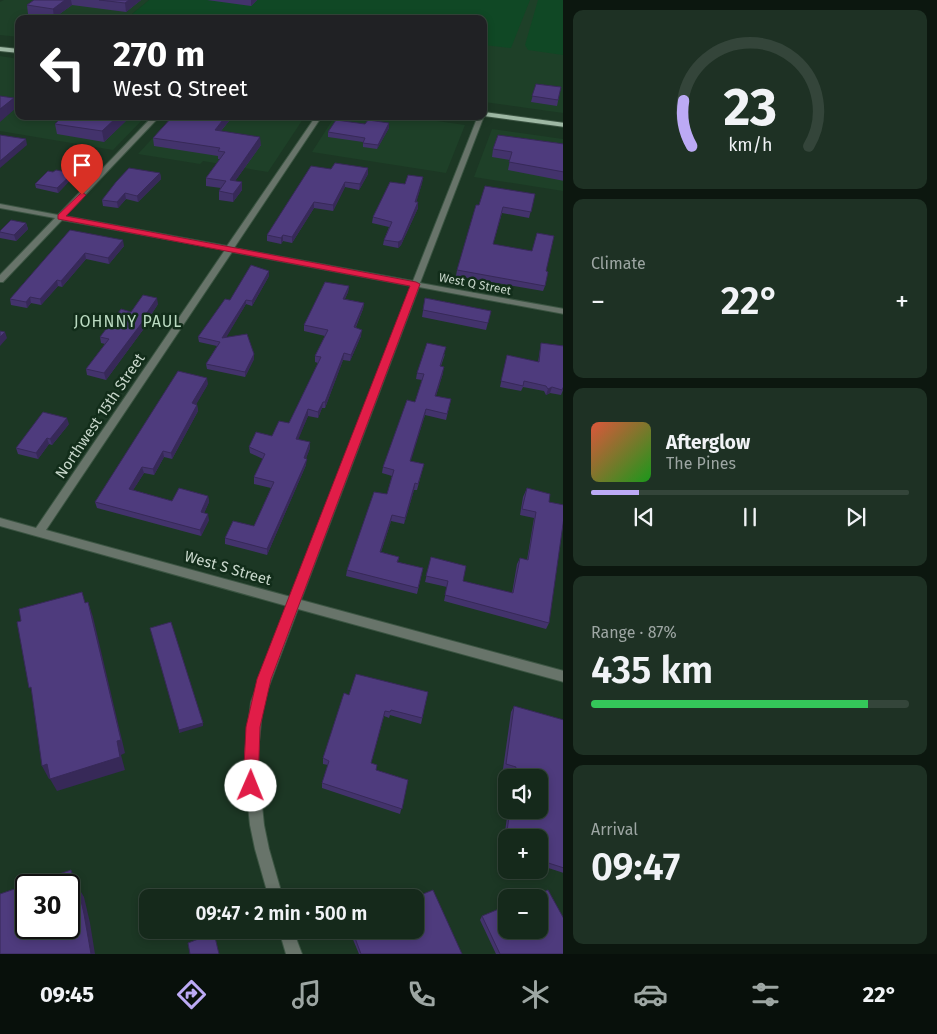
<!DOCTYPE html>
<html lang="en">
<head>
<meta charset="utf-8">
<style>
  :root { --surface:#15291b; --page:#1e3124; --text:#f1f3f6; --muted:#9da6a3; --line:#34453a; --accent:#bcaaf5 }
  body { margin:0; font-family:"Fira Sans",sans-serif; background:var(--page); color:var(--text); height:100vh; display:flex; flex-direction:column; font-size:19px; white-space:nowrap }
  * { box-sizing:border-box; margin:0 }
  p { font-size:16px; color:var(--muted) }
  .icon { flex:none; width:28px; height:28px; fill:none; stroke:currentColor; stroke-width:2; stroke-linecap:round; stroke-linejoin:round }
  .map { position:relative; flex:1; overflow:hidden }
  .details { display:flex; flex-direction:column; gap:10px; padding:10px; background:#0c170f; width:374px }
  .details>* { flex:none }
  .banner { position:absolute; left:15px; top:15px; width:472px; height:105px; border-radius:10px; box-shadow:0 2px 8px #0003,0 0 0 1px var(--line); background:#202124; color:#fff; overflow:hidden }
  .controls { position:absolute; left:498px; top:769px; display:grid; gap:10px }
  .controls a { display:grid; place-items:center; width:50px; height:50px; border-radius:10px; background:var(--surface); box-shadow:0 2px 8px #0003,0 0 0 1px var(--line); font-size:25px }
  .speed { position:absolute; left:15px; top:874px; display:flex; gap:10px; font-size:25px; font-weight:700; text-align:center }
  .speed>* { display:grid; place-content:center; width:65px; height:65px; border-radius:50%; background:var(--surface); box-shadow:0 2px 8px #0003,0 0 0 1px var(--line); line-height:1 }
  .speed .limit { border:2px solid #111; border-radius:8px; background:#fff; color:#111 }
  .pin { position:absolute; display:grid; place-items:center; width:42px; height:42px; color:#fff; margin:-51px -21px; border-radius:50% 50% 50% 0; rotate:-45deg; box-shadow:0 0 5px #0007 }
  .pin .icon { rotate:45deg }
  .me { position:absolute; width:55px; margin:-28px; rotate:1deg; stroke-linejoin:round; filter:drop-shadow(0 0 4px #0008) }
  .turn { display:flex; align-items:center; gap:18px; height:105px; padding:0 15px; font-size:22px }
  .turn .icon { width:65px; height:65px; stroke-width:2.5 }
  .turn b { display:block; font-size:35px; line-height:42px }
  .big { font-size:38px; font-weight:600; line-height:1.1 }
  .details .card { flex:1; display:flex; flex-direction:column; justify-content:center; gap:8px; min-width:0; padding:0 18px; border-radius:10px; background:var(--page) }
  .details .dial { align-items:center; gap:0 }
  .dial svg { height:130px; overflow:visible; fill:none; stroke:var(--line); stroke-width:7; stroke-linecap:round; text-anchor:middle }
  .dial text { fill:var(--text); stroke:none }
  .song { display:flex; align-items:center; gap:15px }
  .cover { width:60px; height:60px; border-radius:8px; background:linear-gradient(135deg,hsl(10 70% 55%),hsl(120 70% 35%)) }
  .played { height:5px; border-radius:2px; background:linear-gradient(90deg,var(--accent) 15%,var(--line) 15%) }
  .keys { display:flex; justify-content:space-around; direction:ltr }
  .heat { display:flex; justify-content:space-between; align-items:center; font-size:28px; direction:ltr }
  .charge { height:8px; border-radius:4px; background:linear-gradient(90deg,#34c759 87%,var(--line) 0) }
  .trip { position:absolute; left:139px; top:889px; width:285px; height:50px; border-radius:10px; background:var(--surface); box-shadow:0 2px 8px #0003,0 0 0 1px var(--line); font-weight:600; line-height:50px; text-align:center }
  .menu { display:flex; height:80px; justify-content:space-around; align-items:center; background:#08100b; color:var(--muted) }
  .menu .icon { width:35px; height:35px }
  .menu .on { color:var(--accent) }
  .menu b { font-size:22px; color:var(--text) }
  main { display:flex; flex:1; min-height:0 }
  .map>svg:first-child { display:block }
  .built { fill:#1e4028 }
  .green { fill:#104825 }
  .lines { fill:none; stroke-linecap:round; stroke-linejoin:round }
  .street-casing { stroke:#3b5442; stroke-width:2 }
  .primary-casing { stroke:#3b5442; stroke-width:2 }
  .street { fill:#68746a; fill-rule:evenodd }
  .primary { fill:#9eb8a4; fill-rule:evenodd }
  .wall { fill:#43336c }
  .shaded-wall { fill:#372958 }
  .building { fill:#4e3b7d; stroke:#372958 }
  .route { fill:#e11d48; stroke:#92132f }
  .labels { text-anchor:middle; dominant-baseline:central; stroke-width:5; stroke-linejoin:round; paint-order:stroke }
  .far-street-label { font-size:12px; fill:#c8d7cb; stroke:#122d1a }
  .street-label { font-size:15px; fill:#c8d7cb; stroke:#122d1a }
  .neighbourhood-label { font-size:16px; letter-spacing:1px; fill:#badac1; stroke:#122d1a }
</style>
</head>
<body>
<main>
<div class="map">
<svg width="564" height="954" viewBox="0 0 564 954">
  <rect width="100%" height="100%" fill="#1c3724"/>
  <!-- built -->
  <path class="built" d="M4,0H149L126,19H19V37L0,35V2Z
    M438,0H563V113L484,102V19H427Z
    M0,56L19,59V116H146L113,150L0,131Z
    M173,116H305L268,172L203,161L200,164L138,154Z
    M335,116H403L465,125L446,173L312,152Z
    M492,129L563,139V191L474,177Z"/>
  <!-- green -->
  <path class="green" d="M149,0H530L511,48L484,45V19H126Z
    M538,0H563V55L528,50L525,45Z"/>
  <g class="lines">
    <defs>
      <path id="street" d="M153,116H160L65,216L227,246L316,116H322L234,248L413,281L478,116H484L420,283L564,309V314L419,287L301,600L564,671V682L298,609L263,702L258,752L259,776L264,825L269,849L283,898H269L255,849L250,825L245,776V752L251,702L287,606L0,526V518L36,528L225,250L62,220L3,282H0V275L55,218L0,208V204L58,215ZM232,252L411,286L291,597L46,530Z
        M279,930H293L302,954H286Z"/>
      <path id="primary" d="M0,47L19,49V53L0,51Z
        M484,112L564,123V127L484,116Z"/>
    </defs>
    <!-- street casing -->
    <use href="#street" class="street-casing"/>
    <!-- primary casing -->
    <use href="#primary" class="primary-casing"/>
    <!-- street -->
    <use href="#street" class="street"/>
    <!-- primary -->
    <use href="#primary" class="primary"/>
  </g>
  <!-- wall -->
  <path class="wall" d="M34,0H141L126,12L72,5L54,18L28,14L27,5Z
    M207,0H257L251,6Z
    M536,84L561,87L557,106L531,102Z
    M131,116L104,142L57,134L55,124Z
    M173,116H233L221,131L261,145L235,181L242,190L233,202L219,200V191L221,188L206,186V178L220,159H218V156L154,146L153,138Z
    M365,124L389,128L377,149L363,147V142L328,137V132Z
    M564,144V181L508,170L510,160L492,157L493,149Z
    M368,168V174L359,190L345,187L333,211L314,208L292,243L283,241L281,244L267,241V235L331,169Z
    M160,173L161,179L138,202L126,199L118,208L103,206L102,200Z
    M73,177L58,193L36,188L35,184Z
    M423,177L422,183L416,202H418V208L401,245L398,248L383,245L384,240L389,227L372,223L373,217L405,184Z
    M535,194L529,218L502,213L493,244L546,271L545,286L543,291L456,276L457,270L479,205Z
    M26,223L28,229L16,241L0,238V231Z
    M70,230L124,246L109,264L86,259L62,287L58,286L41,305L31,303L27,308L11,305L10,299Z
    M269,276L252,306L246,304L226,337L254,354V359L245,377L207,369L206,364L217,346L199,342L198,337L230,300Z
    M349,286L348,292L345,299L364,303L363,309L356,327L361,336L350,361L343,360L325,408H322L318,418L308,416L298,439L310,448L306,458V465L267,555L225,544V538L254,526L271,488L254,484V477L263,459L250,453L249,447L272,436L289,423L318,363L315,362V356L325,336L304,331V325Z
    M425,298L491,311L486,330L422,317Z
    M158,304L145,324V327L106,380L87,375L86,369L105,344L101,343L100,337L131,312Z
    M541,343L564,346V390H563L561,395L550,393L546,395L544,391L523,387L521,391L500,387L507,355L538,362Z
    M445,354L441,366L443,373L436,396L451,399L446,420L425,415L410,461L424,464L417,490H414L404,524L391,521L381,552L399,557L398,562L423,568L417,594L346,576L347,570L387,494L392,476L382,473L383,467L415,402L422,380L416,379L417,373Z
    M208,384L196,404L197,405L198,411L172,459L164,457L154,475L144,473L133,490L172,501L208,496L209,502L204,513L209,520L201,536L97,508L95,502Z
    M69,424L52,445L49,444L38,459L18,454L16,448Z
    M527,488L549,502V623L546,629L444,601L447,587L425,582L431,557L463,581L512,593L517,564L520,558L527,560L534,518L520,515L523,497Z
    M428,692L421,724L390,715L389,718L384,716L371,763L376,770L408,780L400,814L322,788V783L328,765L323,764V758L349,695Z
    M514,706L564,720V873L539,865V838H506V855L502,853L508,810H539V778H513V772L503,769L511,712Z
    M482,916L564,954H496L480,920Z
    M349,930H415L462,954H359Z"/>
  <!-- shaded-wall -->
  <path class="shaded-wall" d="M65,0H71L72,5L54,18L53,9Z
    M129,0H141L126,12L125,3Z
    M251,0H257L251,6Z
    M14,98L16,108L0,122V109Z
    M118,116H131L104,142L102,131Z
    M226,116H233L215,138V130Z
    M389,123V128L377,149L378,145Z
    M260,137L261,145L230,188V180Z
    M26,139L27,145L0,168V161Z
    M368,168V174L359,190L360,184Z
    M73,173V177L58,193L57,188Z
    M160,173L161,179L138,202L137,196Z
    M423,177L422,183L415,207V202Z
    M242,182V190L233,202V194Z
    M345,182V187L333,211V205Z
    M125,193L126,199L118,208L117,202Z
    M314,202V208L292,243V237Z
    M418,202V208L401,245L398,248V242Z
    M26,223L28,229L16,241L14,235Z
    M283,235V241L281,244V238Z
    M123,240L124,246L109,264L108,258Z
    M85,253L86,259L62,287L61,281Z
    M269,271V276L252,306V301Z
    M57,280L58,286L41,305L40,299Z
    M349,286L348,292L342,305L343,299Z
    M30,297L31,303L27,308L26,302Z
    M157,298L158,304L145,324V327L106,380L104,373Z
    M246,300V304L223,343L222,338Z
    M364,303L363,309L353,333L354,327Z
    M362,330L361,336L350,361L351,355Z
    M5,332L7,338L0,346V337Z
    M344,353L343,360L325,408V402Z
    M254,354V359L245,377V372Z
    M444,367L443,373L434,402L435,396Z
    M207,378L208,384L193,410L192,403Z
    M552,387L550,393L546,395L548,389Z
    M323,402L322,408L318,418V412Z
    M197,405L198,411L172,459L171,453Z
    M308,409V416L296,445V439Z
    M426,409L425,415L409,467L410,461Z
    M67,418L69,424L52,445L50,439Z
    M47,438L49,444L38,459L36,453Z
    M310,442V448L304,464V458Z
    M163,451L164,457L154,475L153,469Z
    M307,459L306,465L267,555V549Z
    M142,467L144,473L130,495L129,489Z
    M415,483L414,490L404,524L405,518Z
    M208,496L209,502L202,518L201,512Z
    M208,514L209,520L201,536L200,530Z
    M392,515L391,521L379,558L380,552Z
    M88,602L93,617L125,753L121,755L125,770L57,791L50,779Z
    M203,723V726L179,733V730Z
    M47,764L54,777L49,779L42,766Z
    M71,870L77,881L79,898L73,888Z
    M78,887L84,897L90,923L95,954H91Z"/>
  <!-- building -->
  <path class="building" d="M34,0H65L53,9L27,5Z
    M99,0H129L125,3Z
    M536,84L561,87L558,100L532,96Z
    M0,96L14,98L0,109Z
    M63,116H118L102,131L55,124Z
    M173,116H226L215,130L260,137L230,180L242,182L233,194L219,191L226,181L206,178L225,152L218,151L220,148L153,138Z
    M336,120L365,124L368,120L389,123L378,145L363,143L365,138L328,132Z
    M0,135L26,139L0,161Z
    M498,135L564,144V172L509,162L512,152L493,149Z
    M335,163L368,168L360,184L345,182L333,205L314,202L292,237L283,235L281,238L267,235L311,166L331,169Z
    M129,168L160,173L137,196L125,193L117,202L102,200L116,182Z
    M56,170L73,173L57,188L35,184L48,171L53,172Z
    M408,175L423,177L415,202H418L402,240L398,242L384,240L392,222L373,217L390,182L405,184Z
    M485,186L535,194L531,212L503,207L493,244L532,251L537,233L554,236L546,271L548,272L545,286L457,270L476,205H479Z
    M11,220L26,223L14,235L0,232V231Z
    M70,230L123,240L108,258L85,253L61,281L57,280L40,299L30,297L26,302L10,299Z
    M251,265L269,271L252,301L246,300L222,338L247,334L254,354L245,372L206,364L220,342L198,337L225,299L230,300Z
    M325,282L349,286L343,299L364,303L354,327L362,330L351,355L344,353L325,402H323L318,412L308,409L296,439L310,442L304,458L307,459L267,549L225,538L233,521L254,526L274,482L254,477L265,454L249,447L256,432L272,436L279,421L289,423L321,357L315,356L328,330L304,325Z
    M143,295L157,298L142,320H144L104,373L86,369L109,339L100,337L121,309L131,312Z
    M425,298L491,311L488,323L423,310Z
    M0,331L5,332L0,337Z
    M427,343L446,347L440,366L444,367L435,396L451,399L447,414L426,409L410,461L424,464L418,484L415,483L405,518L392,515L380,552L399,557L397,562L423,568L418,588L347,570L374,492L387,494L394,470L383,467L407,400L415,402L424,374L417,373Z
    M541,343L564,346V386L562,390L552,387L548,389L546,386L524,381L523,386L501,381L507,355L539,362Z
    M178,371L207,378L192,403L197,405L171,453L163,451L153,469L142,467L129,489L172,501L179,488L208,496L201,512L208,514L200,530L95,502Z
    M43,412L67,418L50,439L47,438L36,453L16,448Z
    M527,488L550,494L549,502L564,505V517L549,623L445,595L448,581L426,576L431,557L466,566L463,581L513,593L520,558L528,560L536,512L522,509Z
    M82,592L85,603L88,602L121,740L117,741L120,757L50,779L47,764L42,766L31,687L29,688L17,622L21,621L19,609Z
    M171,622L203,723L179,730L150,628Z
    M356,674L428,692L422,718L391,710L390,712L385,711L371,763L377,765L376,770L408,780L402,809L322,783L329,761L323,758L344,693L349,695Z
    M514,706L564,720V868L539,860V838H506L510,810H539V778H514L516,767L506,764Z
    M71,870L73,888L78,887L84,914L91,954H0V894L26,885V928H69V885H27Z
    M433,890L462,954H361L352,930H415V898H413Z
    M548,890L564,919V954H500L482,916L506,906V930H539V898H528Z
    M214,933L219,954H190L188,943Z"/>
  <!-- route -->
  <path class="route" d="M82,192L86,195L66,216L416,282L420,284L271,679L260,727L258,786L256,791L251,793L246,791L243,786L246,727L257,679L410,286L58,219V215Z"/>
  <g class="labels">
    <!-- far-street labels -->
    <g class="far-street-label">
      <text transform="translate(475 284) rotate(11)">West Q Street</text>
    </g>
    <!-- street labels -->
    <g class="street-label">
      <text transform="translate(100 416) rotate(-56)">Northwest 15th Street</text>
      <text transform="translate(228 568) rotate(16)">West S Street</text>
    </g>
    <!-- neighbourhood labels -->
    <g class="neighbourhood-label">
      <text x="128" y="321">JOHNNY PAUL</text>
    </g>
  </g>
</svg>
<div class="controls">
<a><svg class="icon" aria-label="sound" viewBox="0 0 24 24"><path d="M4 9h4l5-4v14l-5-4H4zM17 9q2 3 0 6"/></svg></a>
<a>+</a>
<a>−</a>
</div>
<div class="speed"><div class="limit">30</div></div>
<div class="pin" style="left:82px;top:195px;background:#d93025"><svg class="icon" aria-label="arrive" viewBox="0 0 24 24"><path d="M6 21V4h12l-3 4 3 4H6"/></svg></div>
<svg class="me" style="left:251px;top:786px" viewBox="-20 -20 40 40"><circle r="19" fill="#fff"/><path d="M0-13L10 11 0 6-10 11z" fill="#e11d48"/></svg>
<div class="trip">09:47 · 2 min · 500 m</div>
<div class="banner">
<div class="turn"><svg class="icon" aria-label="left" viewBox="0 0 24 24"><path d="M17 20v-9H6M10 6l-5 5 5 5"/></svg><div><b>270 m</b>West Q Street</div></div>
</div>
</div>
<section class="details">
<div class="card dial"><svg viewBox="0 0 100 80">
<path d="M14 69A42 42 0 1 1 86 69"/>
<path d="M14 69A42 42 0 0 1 9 41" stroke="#bcaaf5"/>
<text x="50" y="56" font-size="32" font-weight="700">23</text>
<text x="50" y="72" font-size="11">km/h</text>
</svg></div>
<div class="card"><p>Climate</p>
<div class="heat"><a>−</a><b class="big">22°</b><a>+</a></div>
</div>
<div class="card">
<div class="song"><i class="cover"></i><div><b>Afterglow</b><p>The Pines</p></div></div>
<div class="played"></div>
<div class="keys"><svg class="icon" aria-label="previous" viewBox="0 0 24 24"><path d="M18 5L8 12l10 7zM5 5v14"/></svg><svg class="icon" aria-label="pause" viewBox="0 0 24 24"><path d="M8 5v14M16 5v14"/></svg><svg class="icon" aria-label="next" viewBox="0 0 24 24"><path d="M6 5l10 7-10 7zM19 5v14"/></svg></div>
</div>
<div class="card"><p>Range · 87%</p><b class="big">435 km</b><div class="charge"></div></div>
<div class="card"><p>Arrival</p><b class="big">09:47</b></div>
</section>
</main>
<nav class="menu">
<b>09:45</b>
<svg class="icon on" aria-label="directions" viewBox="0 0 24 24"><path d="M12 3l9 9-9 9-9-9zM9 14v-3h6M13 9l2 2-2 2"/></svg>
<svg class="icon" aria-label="music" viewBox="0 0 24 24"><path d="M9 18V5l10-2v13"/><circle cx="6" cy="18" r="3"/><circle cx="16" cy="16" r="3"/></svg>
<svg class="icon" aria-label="phone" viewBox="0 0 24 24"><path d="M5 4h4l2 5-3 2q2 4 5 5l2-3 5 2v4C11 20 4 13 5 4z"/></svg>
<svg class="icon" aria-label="climate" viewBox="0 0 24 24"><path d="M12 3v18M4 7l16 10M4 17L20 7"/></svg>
<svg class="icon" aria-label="car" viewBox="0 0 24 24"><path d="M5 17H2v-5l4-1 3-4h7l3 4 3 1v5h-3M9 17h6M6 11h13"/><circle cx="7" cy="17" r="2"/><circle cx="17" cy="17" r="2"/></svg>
<svg class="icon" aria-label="filters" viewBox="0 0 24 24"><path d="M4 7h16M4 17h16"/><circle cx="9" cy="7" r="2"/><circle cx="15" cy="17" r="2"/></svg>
<b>22°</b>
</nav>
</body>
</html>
